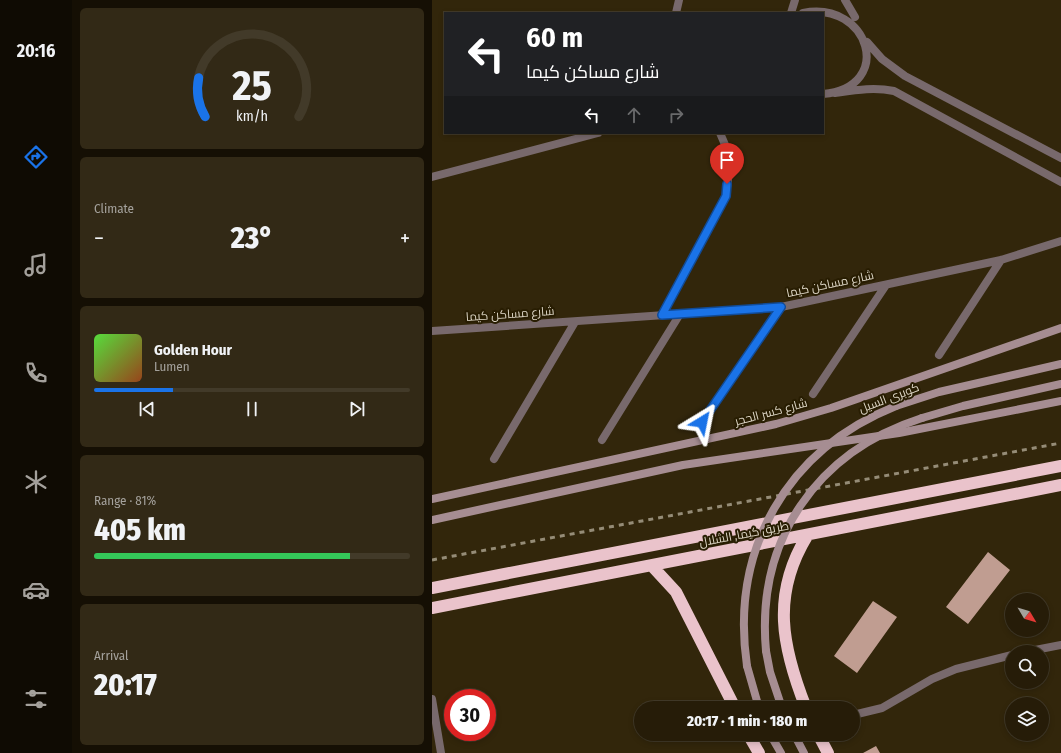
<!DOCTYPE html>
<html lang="en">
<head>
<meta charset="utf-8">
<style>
  :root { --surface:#261c08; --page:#322916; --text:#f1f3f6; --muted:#a4a19c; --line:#423a29; --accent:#1a73e8 }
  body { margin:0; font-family:"Fira Sans Condensed",Cairo,sans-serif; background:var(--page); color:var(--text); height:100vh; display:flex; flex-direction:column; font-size:15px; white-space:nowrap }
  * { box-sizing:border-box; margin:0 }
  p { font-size:13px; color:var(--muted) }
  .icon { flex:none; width:22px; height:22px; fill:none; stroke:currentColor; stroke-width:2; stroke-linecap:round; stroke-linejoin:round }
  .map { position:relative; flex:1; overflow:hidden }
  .sheet { display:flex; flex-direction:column; gap:8px; padding:8px; background:#150f04; width:360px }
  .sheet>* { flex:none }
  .banner { position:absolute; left:12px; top:12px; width:380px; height:122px; border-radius:0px; box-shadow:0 2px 6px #0003,0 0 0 1px var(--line); background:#202124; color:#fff; overflow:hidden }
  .needle { width:26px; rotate:128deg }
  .tools { position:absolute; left:573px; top:593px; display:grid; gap:8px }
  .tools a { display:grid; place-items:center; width:44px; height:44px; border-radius:50%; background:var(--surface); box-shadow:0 2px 6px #0003,0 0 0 1px var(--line); font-size:20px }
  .speed { position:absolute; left:12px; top:689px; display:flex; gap:8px; font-size:20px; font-weight:700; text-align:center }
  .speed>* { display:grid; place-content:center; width:52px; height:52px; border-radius:50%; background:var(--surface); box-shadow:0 2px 6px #0003,0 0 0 1px var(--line); line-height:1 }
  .speed .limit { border:6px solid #d22; background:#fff; color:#111 }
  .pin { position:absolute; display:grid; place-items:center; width:34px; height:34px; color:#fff; margin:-41px -17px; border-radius:50% 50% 50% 0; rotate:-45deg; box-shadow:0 0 4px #0007 }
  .pin .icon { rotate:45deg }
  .me { position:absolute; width:44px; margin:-22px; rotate:35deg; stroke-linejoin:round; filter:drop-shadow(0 0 3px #0008) }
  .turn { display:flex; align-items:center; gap:14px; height:84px; padding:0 16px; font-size:18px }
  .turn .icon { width:52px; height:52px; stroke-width:2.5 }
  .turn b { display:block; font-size:28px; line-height:34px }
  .lanes { display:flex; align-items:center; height:38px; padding:0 16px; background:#0003; justify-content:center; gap:20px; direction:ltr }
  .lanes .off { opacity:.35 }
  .big { font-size:30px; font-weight:800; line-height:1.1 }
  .sheet .widget { flex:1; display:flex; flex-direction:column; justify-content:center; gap:6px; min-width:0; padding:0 14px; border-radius:6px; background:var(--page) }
  .sheet .dial { align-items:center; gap:0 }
  .dial svg { height:104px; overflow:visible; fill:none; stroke:var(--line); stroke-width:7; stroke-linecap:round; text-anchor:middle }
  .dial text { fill:var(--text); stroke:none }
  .song { display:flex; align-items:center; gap:12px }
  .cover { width:48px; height:48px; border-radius:6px; background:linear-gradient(135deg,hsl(110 70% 55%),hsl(20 70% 35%)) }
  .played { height:4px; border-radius:2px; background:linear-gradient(90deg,var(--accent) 25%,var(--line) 25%) }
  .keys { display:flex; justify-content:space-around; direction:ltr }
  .heat { display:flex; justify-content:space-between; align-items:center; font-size:22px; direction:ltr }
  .charge { height:6px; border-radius:3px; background:linear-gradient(90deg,#34c759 81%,var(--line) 0) }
  .trip { position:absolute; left:202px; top:701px; width:226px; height:40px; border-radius:20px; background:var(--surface); box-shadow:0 2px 6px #0003,0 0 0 1px var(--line); font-weight:800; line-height:40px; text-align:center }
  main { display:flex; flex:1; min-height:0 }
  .dock { display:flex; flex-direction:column; width:72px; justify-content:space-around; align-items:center; background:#0f0b03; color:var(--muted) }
  .dock .icon { width:28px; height:28px }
  .dock .selected { color:var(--accent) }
  .dock b { font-size:18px; color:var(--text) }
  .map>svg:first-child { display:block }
  .building { fill:#c09d91 }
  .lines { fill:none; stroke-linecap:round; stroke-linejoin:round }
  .street { stroke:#78696c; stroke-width:8 }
  .secondary { stroke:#a68d92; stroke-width:8 }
  .highway { stroke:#eac3cb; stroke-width:12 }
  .rail { stroke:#958c77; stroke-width:3; stroke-dasharray:5 5; stroke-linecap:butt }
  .secondary-bridge { stroke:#a68d92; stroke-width:8 }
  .route-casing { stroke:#114b97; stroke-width:10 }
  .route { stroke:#1a73e8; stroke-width:7 }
  .labels { text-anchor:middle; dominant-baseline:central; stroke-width:4; stroke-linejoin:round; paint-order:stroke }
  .street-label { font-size:12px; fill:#dfd8c8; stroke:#281d02 }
</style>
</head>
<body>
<main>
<nav class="dock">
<b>20:16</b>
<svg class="icon selected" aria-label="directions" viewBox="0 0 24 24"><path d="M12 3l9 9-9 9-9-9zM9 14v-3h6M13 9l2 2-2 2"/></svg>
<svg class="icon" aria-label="music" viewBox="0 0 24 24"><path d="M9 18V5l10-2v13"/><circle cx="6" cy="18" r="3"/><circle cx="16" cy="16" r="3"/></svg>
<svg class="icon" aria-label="phone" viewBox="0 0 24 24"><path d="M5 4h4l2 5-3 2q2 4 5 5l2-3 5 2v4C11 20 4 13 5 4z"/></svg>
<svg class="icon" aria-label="climate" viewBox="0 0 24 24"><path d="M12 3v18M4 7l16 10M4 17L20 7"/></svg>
<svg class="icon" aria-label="car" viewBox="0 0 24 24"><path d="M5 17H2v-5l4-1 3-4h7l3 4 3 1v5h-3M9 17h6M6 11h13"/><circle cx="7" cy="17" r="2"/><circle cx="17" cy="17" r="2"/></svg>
<svg class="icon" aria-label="filters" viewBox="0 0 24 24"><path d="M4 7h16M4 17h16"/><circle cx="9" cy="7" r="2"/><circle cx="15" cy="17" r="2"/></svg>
</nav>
<section class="sheet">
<div class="widget dial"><svg viewBox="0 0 100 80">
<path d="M14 69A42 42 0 1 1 86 69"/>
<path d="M14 69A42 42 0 0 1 9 39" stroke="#1a73e8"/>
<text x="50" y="56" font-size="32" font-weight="700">25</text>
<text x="50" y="72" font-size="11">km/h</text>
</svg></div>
<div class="widget"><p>Climate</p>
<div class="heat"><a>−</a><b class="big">23°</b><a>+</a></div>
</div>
<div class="widget">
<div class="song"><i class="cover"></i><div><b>Golden Hour</b><p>Lumen</p></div></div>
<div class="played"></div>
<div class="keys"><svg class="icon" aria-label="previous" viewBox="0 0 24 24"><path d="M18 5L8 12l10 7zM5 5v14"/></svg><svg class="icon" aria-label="pause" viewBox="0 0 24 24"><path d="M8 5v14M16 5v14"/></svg><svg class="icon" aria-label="next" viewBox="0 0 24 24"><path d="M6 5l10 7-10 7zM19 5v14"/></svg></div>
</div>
<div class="widget"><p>Range · 81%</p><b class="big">405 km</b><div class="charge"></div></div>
<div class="widget"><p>Arrival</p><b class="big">20:17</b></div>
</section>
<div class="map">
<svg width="629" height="753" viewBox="0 0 629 753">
  <rect width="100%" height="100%" fill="#32260b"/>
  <!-- building -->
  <path class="building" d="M556,552L578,570L536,624L514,607Z
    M441,601L465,617L425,673L402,656Z
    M444,746L448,753H431Z"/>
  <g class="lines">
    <!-- street -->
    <path class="street" d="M413,0L423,17
      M244,13L247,0
      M359,13L363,0
      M371,13C437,0 464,87 391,94
      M435,42L450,59L473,76L629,158
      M403,93C424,90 442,87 462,91L629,182
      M0,177L166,133
      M230,315L294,196L297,171L294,147L288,133
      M0,331L349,307L569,260L629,241
      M507,355L569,260
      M381,394L454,285
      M270,422L349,307
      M170,440L248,314
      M62,459L143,322
      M593,652L629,645
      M0,699L9,753
      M421,715L450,708L500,679L524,669L580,655"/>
    <!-- secondary -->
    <path class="secondary" d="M464,406L507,392L629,364
      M490,418L531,406L629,384
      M0,499L344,424L399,408L629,328
      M0,520L251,465L467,433L629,401
      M334,651L338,672L350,708
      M315,666L327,708
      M338,734L349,753
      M362,734L372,753"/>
    <!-- highway -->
    <path class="highway" d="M220,566L244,592L303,708
      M0,588L629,466
      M0,608L629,485
      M374,708C350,647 339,595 375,536
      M316,734L327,753
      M386,734L396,753"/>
    <!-- rail -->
    <path class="rail" d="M0,560L629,443"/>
    <!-- secondary-bridge -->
    <path class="secondary-bridge" d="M334,651C324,540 384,452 490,418
      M315,666C298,550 354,450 464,406"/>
  </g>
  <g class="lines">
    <defs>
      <path id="route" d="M270,422L349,307L230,315L294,196L295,184"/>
    </defs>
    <!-- route casing -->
    <use href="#route" class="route-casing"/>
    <!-- route -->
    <use href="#route" class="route"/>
  </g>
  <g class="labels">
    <!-- street labels -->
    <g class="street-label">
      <text transform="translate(398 284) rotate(-12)">شارع مساكن كيما</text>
      <text transform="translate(78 314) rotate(-4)">شارع مساكن كيما</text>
      <text transform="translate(457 398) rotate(-21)">كوبرى السيل</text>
      <text transform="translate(339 412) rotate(-15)">شارع كسر الحجر</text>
      <text transform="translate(312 534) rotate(-11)">طريق كيما, الشلال</text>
    </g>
  </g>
</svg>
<div class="tools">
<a><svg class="needle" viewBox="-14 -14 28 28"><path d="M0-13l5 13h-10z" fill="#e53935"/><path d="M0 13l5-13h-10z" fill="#a4a19c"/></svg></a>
<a><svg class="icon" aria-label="search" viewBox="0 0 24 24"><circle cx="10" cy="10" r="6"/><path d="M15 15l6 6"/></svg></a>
<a><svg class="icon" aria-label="layers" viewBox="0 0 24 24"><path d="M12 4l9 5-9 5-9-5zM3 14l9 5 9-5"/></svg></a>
</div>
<div class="speed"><div class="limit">30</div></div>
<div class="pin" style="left:295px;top:184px;background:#d93025"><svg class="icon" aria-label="arrive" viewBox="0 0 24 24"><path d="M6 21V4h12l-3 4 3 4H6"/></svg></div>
<svg class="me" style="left:270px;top:422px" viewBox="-20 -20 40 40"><path d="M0-17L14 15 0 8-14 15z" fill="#1a73e8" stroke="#fff" stroke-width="4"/></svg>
<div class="trip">20:17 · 1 min · 180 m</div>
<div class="banner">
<div class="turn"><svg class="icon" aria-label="left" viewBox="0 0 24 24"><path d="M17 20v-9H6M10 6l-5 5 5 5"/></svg><div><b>60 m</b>شارع مساكن كيما</div></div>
<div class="lanes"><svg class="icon" aria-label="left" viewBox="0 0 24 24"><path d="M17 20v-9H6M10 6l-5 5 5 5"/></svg><svg class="icon off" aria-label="ahead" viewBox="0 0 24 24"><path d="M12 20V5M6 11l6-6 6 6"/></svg><svg class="icon off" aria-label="right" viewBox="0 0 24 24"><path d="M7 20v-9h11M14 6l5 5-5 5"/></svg></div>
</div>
</div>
</main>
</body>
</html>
